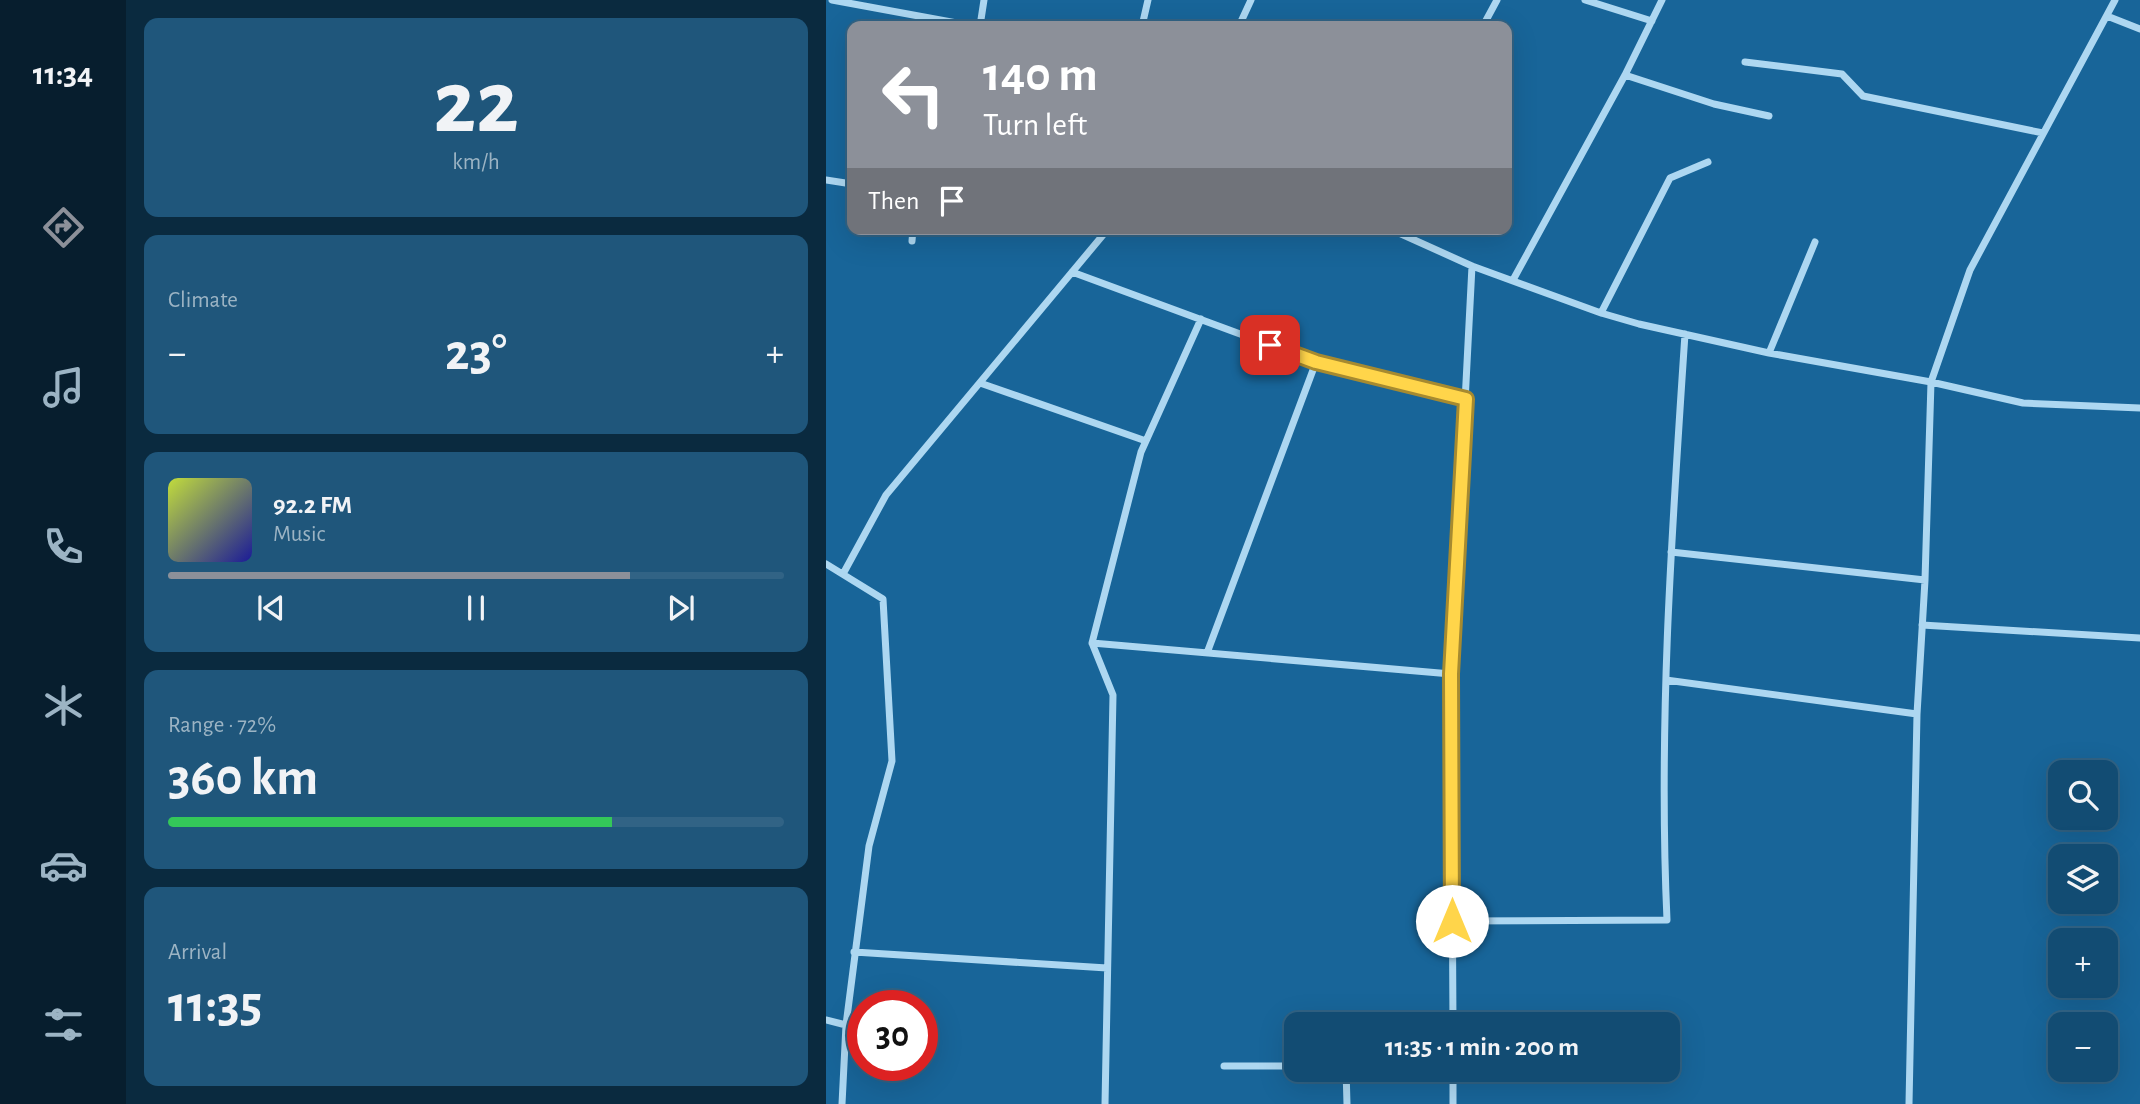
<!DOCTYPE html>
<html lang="en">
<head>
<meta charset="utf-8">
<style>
  :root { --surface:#124c73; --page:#1f567b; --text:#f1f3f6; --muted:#9cb4c4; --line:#316385; --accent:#8c9099 }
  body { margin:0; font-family:"Alegreya Sans",sans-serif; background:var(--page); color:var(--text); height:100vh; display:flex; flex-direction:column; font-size:26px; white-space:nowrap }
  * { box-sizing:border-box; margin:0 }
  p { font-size:23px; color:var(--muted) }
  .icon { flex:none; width:38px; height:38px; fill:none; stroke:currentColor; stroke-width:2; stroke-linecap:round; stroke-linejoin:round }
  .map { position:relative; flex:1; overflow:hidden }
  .details { display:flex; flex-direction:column; gap:18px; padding:18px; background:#0a2a3f; width:700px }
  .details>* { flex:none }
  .top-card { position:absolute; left:21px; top:21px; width:665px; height:214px; border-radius:14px; box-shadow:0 7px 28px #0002,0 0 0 2px var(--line); background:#8c9099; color:#fff; overflow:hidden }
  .buttons { position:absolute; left:1222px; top:760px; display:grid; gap:14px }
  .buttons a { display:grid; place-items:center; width:70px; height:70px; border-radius:14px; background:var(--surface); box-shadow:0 7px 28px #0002,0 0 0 2px var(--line); font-size:35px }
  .speed { position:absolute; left:21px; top:990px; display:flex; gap:14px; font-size:35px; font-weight:700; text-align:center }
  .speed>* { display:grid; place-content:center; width:91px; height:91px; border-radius:50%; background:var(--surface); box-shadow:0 7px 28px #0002,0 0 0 2px var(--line); line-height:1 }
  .speed .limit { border:10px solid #d22; background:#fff; color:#111 }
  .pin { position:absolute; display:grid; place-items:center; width:60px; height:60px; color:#fff; margin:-30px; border-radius:14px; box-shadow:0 4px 10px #0006 }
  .me { position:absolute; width:77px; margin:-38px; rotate:0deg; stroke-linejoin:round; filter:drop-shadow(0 0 5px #0008) }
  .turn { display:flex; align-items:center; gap:24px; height:147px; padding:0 21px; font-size:32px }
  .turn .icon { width:91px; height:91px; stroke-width:2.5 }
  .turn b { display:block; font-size:49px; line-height:60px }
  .then { display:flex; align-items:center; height:66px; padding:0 21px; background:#0003; gap:14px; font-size:26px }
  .big { font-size:52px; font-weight:700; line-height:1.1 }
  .details .tile { flex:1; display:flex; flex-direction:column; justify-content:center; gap:10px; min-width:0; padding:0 24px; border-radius:14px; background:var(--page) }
  .details .dial { align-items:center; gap:0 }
  .dial b { font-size:91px; line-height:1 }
  .song { display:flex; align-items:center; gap:21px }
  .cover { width:84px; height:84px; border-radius:10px; background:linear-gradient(135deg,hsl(70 70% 55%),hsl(240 70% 35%)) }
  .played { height:7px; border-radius:4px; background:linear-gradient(90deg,var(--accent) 75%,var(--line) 75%) }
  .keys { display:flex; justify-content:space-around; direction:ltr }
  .heat { display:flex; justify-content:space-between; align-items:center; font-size:38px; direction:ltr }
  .charge { height:10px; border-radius:5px; background:linear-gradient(90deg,#34c759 72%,var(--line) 0) }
  .trip { position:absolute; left:458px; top:1012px; width:396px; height:70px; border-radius:14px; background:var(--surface); box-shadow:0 7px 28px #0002,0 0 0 2px var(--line); font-weight:700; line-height:70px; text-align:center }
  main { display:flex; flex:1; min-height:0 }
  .tab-bar { display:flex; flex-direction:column; width:126px; justify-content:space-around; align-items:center; background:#071e2e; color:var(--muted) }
  .tab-bar .icon { width:49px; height:49px }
  .tab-bar .current { color:var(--accent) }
  .tab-bar b { font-size:32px; color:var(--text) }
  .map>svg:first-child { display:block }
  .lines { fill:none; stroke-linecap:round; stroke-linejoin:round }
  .minor { stroke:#add7f1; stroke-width:7 }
  .route-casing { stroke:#a68a30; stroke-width:18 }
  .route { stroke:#ffd54a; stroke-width:12 }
</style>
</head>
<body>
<main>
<nav class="tab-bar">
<b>11:34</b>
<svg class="icon current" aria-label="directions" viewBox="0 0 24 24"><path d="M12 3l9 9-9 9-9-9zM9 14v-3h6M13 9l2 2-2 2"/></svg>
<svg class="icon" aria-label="music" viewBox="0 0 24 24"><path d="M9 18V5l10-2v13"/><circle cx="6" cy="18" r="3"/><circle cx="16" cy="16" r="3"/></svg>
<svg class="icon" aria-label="phone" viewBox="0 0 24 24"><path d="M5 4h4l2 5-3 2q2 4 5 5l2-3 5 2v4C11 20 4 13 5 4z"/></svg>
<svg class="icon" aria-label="climate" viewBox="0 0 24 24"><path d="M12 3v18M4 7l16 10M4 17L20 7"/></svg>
<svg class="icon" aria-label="car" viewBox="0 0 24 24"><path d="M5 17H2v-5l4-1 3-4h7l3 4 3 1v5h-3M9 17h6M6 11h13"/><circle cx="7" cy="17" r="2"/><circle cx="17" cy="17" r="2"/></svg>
<svg class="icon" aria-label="filters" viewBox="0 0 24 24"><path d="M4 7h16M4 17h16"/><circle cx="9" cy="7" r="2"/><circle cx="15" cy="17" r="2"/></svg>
</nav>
<section class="details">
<div class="tile dial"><b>22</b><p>km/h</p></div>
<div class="tile"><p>Climate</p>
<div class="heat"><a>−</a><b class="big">23°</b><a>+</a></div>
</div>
<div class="tile">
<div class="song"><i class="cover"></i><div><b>92.2 FM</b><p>Music</p></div></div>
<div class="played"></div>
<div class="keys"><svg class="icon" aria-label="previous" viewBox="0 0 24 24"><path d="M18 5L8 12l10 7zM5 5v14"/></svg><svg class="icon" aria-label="pause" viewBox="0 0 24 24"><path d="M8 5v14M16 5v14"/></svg><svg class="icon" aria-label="next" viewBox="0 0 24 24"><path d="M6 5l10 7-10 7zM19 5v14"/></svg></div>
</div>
<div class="tile"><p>Range · 72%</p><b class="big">360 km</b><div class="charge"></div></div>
<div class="tile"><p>Arrival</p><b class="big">11:35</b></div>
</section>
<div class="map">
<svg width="1314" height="1104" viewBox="0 0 1314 1104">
  <rect width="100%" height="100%" fill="#186599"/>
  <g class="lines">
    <!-- minor -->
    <path class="minor" d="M6,0L147,26
      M759,0L826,21
      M1281,16L1314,29
      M154,26L158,0
      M316,26L322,0
      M413,26L425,0
      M657,26L671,0
      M919,62L1016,74L1037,96L1217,133
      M799,75L888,104L943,116
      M0,180L26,184
      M564,229L646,266L775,313L813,324L943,353L1105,382L1197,403L1314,408
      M86,241L87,229
      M246,272L490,362L640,399
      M687,280L799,75L836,0
      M775,313L844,178L882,162
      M943,353L989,242
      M154,383L320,441
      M845,552L1099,580
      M0,564L57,599L66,761L43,846L20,1025L16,1104
      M17,574L60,495L282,229
      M1096,625L1314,638
      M266,643L625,674
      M381,653L490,362
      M840,680L1091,714
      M626,921L841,920C832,724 846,529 859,334
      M28,952L281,968
      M0,1020L20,1025
      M627,1024L625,674L646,266
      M398,1066H471
      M520,1069L521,1104
      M627,1069V1104
      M279,1104L287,695L266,643L315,452L375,319
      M1083,1104L1091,714L1099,580L1105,382L1144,270L1289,0"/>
  </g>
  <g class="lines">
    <defs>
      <path id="route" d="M444,345L490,362L640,399L625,674L626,921"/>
    </defs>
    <!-- route casing -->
    <use href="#route" class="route-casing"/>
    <!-- route -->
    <use href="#route" class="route"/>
  </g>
</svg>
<div class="buttons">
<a><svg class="icon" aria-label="search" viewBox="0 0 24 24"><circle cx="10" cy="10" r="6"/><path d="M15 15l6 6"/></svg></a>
<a><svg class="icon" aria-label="layers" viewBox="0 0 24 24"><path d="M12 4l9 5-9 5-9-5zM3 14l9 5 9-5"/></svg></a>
<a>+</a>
<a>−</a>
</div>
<div class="speed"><div class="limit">30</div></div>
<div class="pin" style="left:444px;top:345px;background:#d93025"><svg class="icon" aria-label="arrive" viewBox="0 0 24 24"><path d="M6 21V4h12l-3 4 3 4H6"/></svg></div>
<svg class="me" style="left:626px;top:921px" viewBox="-20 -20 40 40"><circle r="19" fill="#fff"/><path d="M0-13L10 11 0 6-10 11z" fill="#ffd54a"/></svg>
<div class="trip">11:35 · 1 min · 200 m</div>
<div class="top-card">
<div class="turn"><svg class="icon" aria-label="left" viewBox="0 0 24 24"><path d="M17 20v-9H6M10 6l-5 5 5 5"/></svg><div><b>140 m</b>Turn left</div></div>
<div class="then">Then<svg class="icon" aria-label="arrive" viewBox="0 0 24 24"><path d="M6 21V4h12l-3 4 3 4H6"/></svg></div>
</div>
</div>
</main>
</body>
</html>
